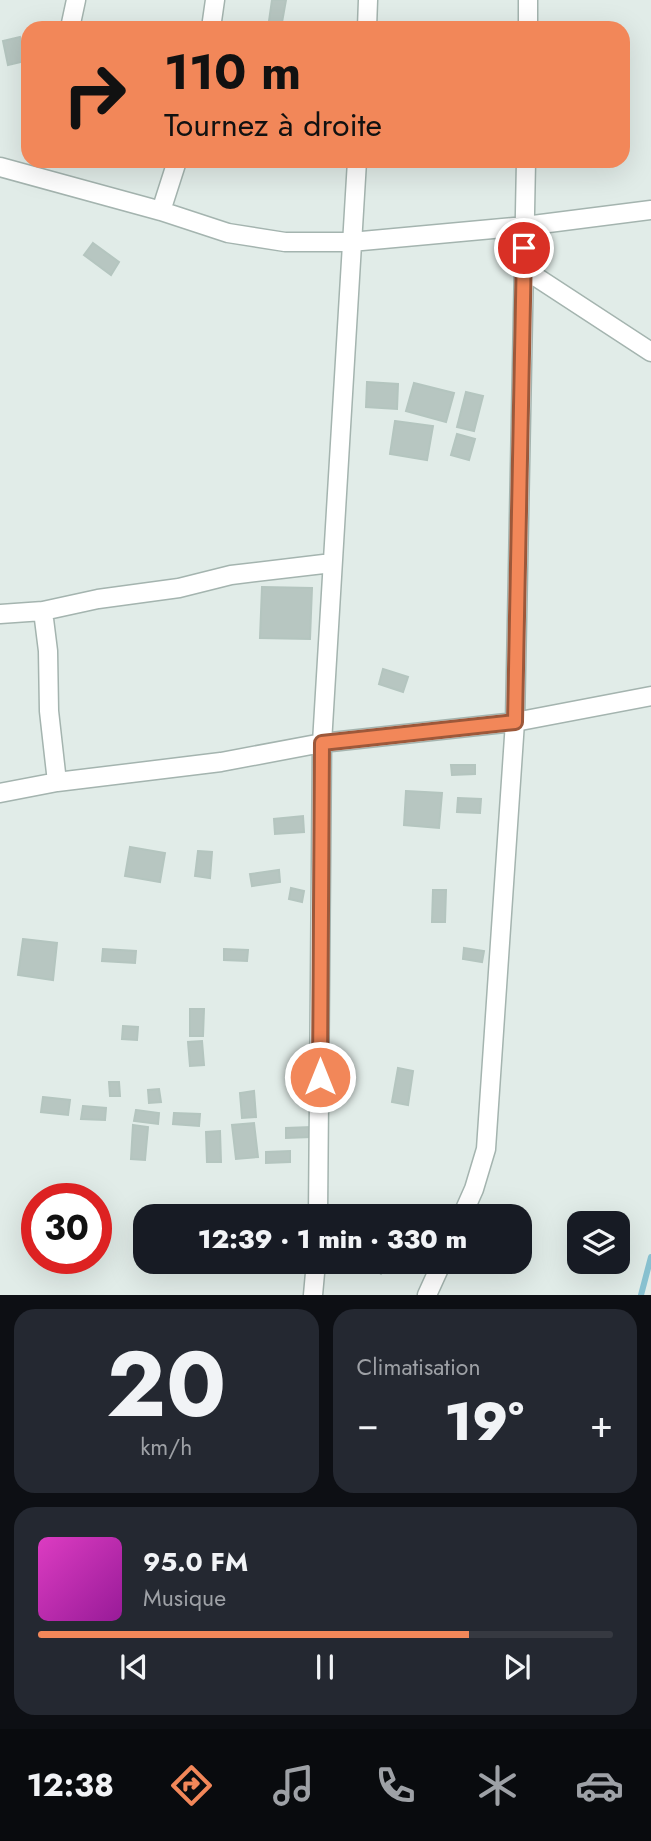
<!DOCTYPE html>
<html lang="fr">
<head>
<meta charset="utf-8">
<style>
  :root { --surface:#171b24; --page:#242831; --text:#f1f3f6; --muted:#9ea1a6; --line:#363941; --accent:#f28759 }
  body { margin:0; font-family:Jost,sans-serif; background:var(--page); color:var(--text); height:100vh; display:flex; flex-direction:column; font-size:26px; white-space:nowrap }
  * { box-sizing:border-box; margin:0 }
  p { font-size:23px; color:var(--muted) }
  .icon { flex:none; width:38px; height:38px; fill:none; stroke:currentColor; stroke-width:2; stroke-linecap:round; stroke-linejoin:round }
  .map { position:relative; height:1295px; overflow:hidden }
  .drawer { display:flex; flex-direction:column; gap:14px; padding:14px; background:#0d0f14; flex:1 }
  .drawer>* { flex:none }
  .banner { position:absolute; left:21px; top:21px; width:609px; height:147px; border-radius:21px; box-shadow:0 7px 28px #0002; background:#f28759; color:#111; overflow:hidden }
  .fabs { position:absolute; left:567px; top:1211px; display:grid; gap:14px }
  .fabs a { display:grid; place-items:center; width:63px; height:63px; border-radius:14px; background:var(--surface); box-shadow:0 7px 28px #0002; font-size:35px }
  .speed { position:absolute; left:21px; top:1183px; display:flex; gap:14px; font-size:35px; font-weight:700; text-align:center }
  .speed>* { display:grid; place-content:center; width:91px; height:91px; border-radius:50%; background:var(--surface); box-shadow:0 7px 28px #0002; line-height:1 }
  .speed .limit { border:10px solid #d22; background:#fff; color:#111 }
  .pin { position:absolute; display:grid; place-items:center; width:60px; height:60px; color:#fff; margin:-30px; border:4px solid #fff; border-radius:50%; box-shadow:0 2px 7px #0007 }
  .me { position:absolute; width:77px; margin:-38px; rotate:0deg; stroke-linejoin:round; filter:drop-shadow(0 0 5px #0008) }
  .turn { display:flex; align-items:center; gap:24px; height:147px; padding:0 28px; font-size:32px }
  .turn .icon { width:91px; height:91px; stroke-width:2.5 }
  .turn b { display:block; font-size:49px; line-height:60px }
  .big { font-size:52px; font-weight:800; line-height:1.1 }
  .drawer .tile { flex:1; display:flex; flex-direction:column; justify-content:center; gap:10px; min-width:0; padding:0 24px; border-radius:21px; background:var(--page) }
  .drawer .dial { align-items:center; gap:0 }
  .dial b { font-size:91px; line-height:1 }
  .song { display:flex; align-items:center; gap:21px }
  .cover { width:84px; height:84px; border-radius:10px; background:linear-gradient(135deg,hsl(310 70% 55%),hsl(300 70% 35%)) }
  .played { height:7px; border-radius:4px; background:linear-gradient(90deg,var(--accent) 75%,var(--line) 75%) }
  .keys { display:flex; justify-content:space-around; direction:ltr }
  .heat { display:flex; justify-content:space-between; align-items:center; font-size:38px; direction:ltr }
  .drawer .tiles { flex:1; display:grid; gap:14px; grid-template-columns:1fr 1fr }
  .tile:last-child { grid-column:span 2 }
  .trip { position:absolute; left:133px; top:1204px; width:399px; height:70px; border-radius:21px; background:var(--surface); box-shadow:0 7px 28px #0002; font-weight:800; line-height:70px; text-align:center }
  .menu { display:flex; height:112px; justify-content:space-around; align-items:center; background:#090b0e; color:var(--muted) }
  .menu .icon { width:49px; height:49px }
  .menu .selected { color:var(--accent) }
  .menu b { font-size:32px; color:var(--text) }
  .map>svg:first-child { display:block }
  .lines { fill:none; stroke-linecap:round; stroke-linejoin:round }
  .stream { stroke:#89c2d1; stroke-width:6 }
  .building { fill:#b7c6c1; stroke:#b4c5bf; stroke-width:2 }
  .minor-casing { stroke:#a4b4af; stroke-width:21 }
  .minor { stroke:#fff; stroke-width:18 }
  .route-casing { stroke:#9d583a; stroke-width:18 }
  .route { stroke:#f28759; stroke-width:12 }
</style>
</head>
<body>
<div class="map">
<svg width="651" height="1295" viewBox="0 0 651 1295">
  <rect width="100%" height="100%" fill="#e1ece8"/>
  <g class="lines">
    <!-- stream -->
    <path class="stream" d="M641,1295L651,1257"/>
  </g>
  <!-- building -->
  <path class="building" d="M272,0H286L281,28H268Z
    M20,37L25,61L8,65L3,41Z
    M93,243L119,262L111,275L84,255Z
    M367,382L398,384L397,409L366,407Z
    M414,383L454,393L446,422L406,411Z
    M466,392L483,396L474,431L457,427Z
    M395,421L433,426L427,460L390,454Z
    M457,434L475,439L469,460L451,455Z
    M262,587L312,588L310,639L260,638Z
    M383,669L408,677L403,692L379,684Z
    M451,765H475V774L452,775Z
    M406,791L442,793L439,828L404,825Z
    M458,798L481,799L480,813L457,812Z
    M303,816L304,832L275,834L274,819Z
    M130,847L165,853L160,882L125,876Z
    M198,851L212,852L210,878L195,876Z
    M279,870L280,882L252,886L250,874Z
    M291,888L304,891L302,902L289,899Z
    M433,890H446L445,922H432Z
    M23,939L57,943L53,980L18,975Z
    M464,948L484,951L482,962L463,959Z
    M103,949L136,951L135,963L102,961Z
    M224,949L248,950L247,961L224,960Z
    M190,1009H204L203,1036H190Z
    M123,1026L138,1027L137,1040L122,1039Z
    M202,1041L204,1065L190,1066L188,1042Z
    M398,1068L413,1071L408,1105L392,1102Z
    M109,1082H119L120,1096H110Z
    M159,1089L161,1102L149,1103L148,1090Z
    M254,1091L256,1117L242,1118L240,1093Z
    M43,1097L70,1100L68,1115L41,1112Z
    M83,1106L106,1108L105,1120L81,1119Z
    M136,1110L159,1113L158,1124L134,1121Z
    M174,1113L200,1114L199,1126L173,1124Z
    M254,1123L258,1157L236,1159L232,1125Z
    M133,1125L148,1127L145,1160L131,1159Z
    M311,1127V1137L286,1138V1128Z
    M220,1131L221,1162H207L206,1132Z
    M290,1151V1162L266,1163V1152Z
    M271,1207H291V1216H271Z
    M365,1262H391L381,1274Z"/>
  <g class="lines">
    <defs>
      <path id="minor" d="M70,28L76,0
        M211,28L215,0
        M367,28L368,0
        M528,28V0
        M0,167L161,211L228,233L285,242H351L525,226L651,210
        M161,211L177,161
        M524,269L651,352
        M43,611L48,651L49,711L57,782
        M0,614L43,611L98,599L179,588L231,575L332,563
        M0,793L57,782L221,762L322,743L515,722L651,696
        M318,1216L322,743L357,161
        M462,1216L474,1189L486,1149L515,722L526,161
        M313,1295L316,1262
        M427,1295L442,1262"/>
    </defs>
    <!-- minor casing -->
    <use href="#minor" class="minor-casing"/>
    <!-- minor -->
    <use href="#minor" class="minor"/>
  </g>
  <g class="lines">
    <defs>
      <path id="route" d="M320,1077L322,743L515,722L524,248"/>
    </defs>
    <!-- route casing -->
    <use href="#route" class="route-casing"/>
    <!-- route -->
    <use href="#route" class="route"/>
  </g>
</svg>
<div class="fabs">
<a><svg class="icon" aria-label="layers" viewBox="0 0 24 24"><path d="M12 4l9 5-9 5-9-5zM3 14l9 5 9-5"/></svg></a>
</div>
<div class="speed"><div class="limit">30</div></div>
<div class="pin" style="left:524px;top:248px;background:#d93025"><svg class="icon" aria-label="arrive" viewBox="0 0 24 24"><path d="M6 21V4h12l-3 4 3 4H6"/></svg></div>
<svg class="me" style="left:320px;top:1077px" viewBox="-20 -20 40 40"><circle r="17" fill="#f28759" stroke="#fff" stroke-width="3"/><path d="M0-11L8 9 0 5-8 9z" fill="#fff"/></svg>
<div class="trip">12:39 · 1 min · 330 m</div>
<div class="banner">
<div class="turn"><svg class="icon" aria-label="right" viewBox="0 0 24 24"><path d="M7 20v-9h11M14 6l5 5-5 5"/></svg><div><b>110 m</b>Tournez à droite</div></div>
</div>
</div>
<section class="drawer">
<div class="tiles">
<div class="tile dial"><b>20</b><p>km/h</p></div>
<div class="tile"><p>Climatisation</p>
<div class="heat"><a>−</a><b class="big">19°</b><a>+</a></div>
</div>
<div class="tile">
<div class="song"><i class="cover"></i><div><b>95.0 FM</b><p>Musique</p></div></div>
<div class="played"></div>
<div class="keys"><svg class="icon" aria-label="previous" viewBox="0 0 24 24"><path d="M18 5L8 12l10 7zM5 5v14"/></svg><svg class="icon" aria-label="pause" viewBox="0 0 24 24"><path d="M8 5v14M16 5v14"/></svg><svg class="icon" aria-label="next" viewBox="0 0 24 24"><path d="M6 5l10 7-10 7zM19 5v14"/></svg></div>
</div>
</div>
</section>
<nav class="menu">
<b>12:38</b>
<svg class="icon selected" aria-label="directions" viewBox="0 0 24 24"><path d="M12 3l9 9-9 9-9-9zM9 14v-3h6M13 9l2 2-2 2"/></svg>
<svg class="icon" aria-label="music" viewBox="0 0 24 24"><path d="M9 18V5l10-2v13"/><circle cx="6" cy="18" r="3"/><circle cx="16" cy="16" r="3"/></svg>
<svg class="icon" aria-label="phone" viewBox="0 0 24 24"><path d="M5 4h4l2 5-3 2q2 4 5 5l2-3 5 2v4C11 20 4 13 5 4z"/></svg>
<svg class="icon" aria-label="climate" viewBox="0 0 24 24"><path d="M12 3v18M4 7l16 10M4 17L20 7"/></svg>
<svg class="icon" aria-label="car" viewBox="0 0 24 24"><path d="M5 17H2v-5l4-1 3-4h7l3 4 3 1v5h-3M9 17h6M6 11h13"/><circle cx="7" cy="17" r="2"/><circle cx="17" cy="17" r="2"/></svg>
</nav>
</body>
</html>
